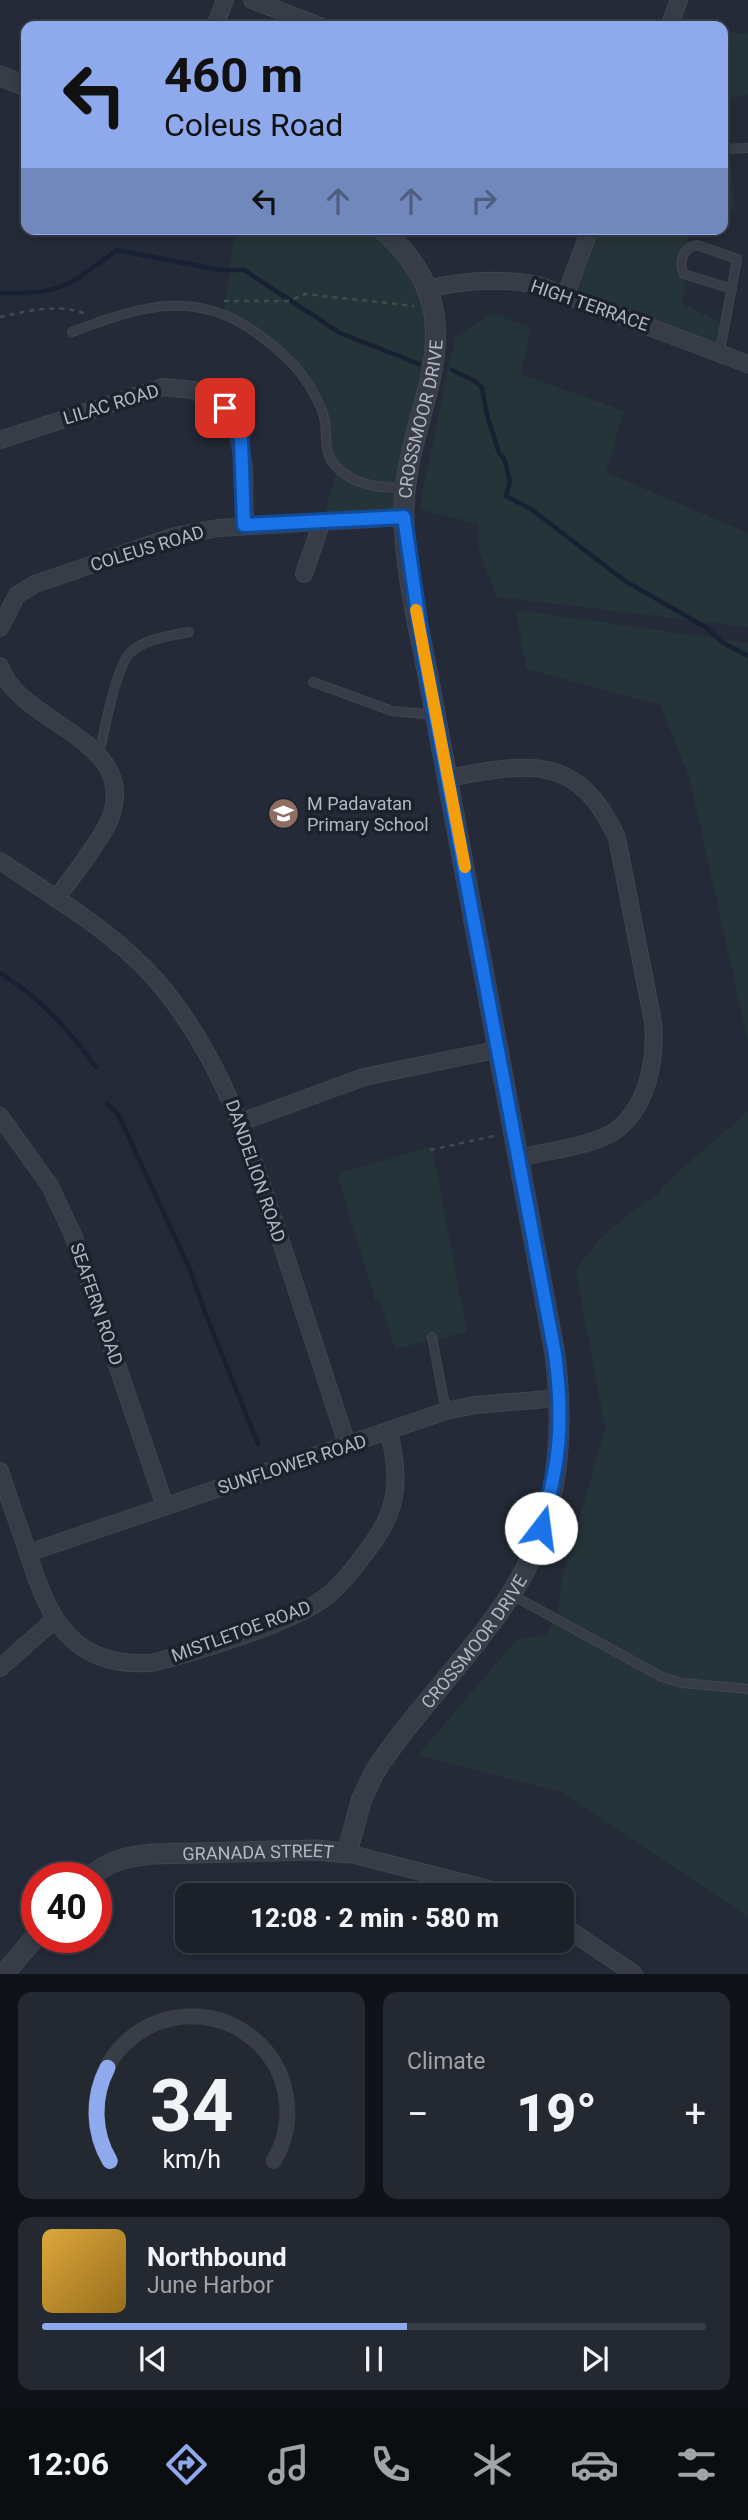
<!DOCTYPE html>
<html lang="en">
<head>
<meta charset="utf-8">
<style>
  :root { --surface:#1b2029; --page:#242831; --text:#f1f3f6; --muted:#a0a3a8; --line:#393e46; --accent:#8eaaec }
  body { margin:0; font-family:Roboto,sans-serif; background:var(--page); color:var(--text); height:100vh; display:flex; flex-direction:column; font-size:26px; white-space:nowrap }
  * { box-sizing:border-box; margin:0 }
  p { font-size:23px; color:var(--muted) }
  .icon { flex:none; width:38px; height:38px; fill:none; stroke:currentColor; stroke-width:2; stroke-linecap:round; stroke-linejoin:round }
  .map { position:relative; height:1974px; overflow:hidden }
  .drawer { display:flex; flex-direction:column; gap:18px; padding:18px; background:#0f1217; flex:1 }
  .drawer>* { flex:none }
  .banner { position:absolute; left:21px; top:21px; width:707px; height:214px; border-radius:14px; box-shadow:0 4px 10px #0003,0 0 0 2px var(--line); background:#8eaaec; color:#111; overflow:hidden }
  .speed { position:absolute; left:21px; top:1862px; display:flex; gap:14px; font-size:35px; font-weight:700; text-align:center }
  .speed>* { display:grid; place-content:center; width:91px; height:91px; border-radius:50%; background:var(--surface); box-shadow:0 4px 10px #0003,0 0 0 2px var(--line); line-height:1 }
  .speed .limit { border:10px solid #d22; background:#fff; color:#111 }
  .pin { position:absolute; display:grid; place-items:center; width:60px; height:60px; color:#fff; margin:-30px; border-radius:14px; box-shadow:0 4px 10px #0006 }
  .me { position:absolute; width:77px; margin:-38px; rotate:15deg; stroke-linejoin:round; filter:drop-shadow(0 0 5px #0008) }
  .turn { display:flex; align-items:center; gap:24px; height:147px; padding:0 28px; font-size:32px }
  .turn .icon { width:91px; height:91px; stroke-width:2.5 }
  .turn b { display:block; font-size:49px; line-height:60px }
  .lanes { display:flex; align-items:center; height:66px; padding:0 28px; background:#0003; justify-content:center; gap:35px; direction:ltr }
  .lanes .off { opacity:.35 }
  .big { font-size:52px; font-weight:800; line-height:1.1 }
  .drawer .tile { flex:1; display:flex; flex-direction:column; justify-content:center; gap:10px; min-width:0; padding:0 24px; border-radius:14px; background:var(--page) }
  .drawer .dial { align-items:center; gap:0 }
  .dial svg { height:182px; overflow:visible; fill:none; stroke:var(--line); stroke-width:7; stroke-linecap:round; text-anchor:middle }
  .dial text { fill:var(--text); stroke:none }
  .song { display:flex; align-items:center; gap:21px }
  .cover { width:84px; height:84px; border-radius:10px; background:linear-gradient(135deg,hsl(40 70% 55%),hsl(40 70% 35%)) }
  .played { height:7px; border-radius:4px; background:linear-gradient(90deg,var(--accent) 55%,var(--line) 55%) }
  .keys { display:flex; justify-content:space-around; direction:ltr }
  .heat { display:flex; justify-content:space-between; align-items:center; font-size:38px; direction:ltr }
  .drawer .tiles { flex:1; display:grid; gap:18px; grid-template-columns:1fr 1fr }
  .tile:last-child { grid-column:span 2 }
  .trip { position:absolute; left:175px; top:1883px; width:399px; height:70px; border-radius:14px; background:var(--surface); box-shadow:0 4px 10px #0003,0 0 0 2px var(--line); font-weight:800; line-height:70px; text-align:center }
  .tabs { display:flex; height:112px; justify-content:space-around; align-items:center; background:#0b0d10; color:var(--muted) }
  .tabs .icon { width:49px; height:49px }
  .tabs .active { color:var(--accent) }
  .tabs b { font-size:32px; color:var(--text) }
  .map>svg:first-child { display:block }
  .green { fill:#253438 }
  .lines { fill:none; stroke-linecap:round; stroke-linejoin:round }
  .stream { stroke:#182133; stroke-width:4.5 }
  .service-casing { stroke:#404551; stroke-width:10 }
  .minor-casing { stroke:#404551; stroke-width:18 }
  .tertiary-casing { stroke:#404551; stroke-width:21 }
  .path { stroke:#3e4d50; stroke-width:2.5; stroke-dasharray:5 5; stroke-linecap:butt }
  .service { stroke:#373c47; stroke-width:8 }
  .minor { stroke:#373c47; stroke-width:16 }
  .tertiary { stroke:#373c47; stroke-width:19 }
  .route-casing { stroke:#114b97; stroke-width:18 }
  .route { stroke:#1a73e8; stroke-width:12 }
  .slow { stroke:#f59e0b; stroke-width:12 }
  .labels { text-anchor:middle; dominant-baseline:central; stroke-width:7; stroke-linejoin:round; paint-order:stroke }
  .street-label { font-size:18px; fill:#b2b7c4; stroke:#1c212c }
  .poi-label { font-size:18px; fill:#b2b7c4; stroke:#1c212c; text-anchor:start }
</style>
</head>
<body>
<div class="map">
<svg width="748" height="1974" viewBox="0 0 748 1974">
  <rect width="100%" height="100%" fill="#242a37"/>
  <!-- green -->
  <path class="green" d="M723,31L748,34V94L723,102Z
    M723,163L731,165L735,210L723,211Z
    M235,229H378L410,269L412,284L425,289L439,329L404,517L322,521L338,468C326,454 330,435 324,417C306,365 267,343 224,314Z
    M590,229H689L683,304L725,325L720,351L566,294Z
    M493,314L531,327L521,374L624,411L606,472L748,533V627L497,597L479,551L478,524L419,509L455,336Z
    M516,610L748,643V1042L689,776L660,705L526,669Z
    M748,1111V1917L560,1792L418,1755L516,1640L545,1635L558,1614L561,1583L605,1429L576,1271C596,1238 627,1213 660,1192L661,1187Z
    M432,1146L467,1332L395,1349L380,1300H375L337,1174Z"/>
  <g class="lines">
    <!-- stream -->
    <path class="stream" d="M0,293C61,295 69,285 117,250L220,270H244L340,333L419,364
      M452,370L475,381L482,388L487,415L499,453L504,458L510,481L506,496L531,509L625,581L707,628L722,642L748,656
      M0,973C43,1000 65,1026 96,1067
      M107,1104L118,1114L191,1272L204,1310L258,1444"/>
    <defs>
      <path id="service" d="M723,149L748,148
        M72,332C146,304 201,287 267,341C285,355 302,371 313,392C318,401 324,412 325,422C327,436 324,451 333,463C351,485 380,489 406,487
        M720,351L737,259L697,245C683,247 678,263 684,274L732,289
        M313,682L392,711L436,715
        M99,755C104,733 116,663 132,651C148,638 170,636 189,632
        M432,1337L446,1411
        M510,1594L662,1677L682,1683L748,1689"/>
      <path id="minor" d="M252,0L320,26
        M215,26L225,0
        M669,26L679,0
        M425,289C464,281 499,277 538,285L748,364
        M566,294L590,229
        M0,440L163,387L193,390L225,408L237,428L244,468L245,525
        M304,574L322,521
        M0,628L17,595L35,584L175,536L218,528L404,517
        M0,666C19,725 141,738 110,819C102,839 70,880 56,899
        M447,778C528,763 578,752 617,838L653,1022C656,1058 649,1102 619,1128C600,1145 545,1151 519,1158
        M0,861C53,897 113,931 156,980C222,1056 250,1148 281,1242C303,1309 325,1377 347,1444
        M0,1116L50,1186L73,1235L165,1506
        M241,1122L364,1077L500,1049
        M0,1471C9,1499 19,1526 28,1553C49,1620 72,1668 152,1663C195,1652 294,1623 327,1596C341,1585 352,1571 363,1556C397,1514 402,1485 389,1432
        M28,1553L446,1411L475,1405L560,1398
        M0,1668L54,1620
        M347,1853L512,1895
        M562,1925L634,1974"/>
      <g id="tertiary">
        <path d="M0,76L26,86"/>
        <path id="s1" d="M89,1878C109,1860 126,1857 152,1854L317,1850L347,1853L361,1801L374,1773C419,1703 484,1645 524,1572C560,1505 564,1427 555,1354L429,681C419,628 405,572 404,518C401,409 490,324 382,229"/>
        <path d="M4,1974L37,1935"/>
      </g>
    </defs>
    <!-- service casing -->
    <use href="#service" class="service-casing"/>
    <!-- minor casing -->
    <use href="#minor" class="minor-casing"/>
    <!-- tertiary casing -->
    <use href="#tertiary" class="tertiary-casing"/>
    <!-- path -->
    <path class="path" d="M224,301H289L305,294L414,306
      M0,317C25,311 62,303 86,314
      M430,1150L498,1135"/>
    <!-- service -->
    <use href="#service" class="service"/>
    <!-- minor -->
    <use href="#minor" class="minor"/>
    <!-- tertiary -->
    <use href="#tertiary" class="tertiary"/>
  </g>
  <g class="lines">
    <defs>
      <path id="route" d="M225,408L241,439L244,525L404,517L424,656L555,1354C564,1421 560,1462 541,1528"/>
    </defs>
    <!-- route casing -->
    <use href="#route" class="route-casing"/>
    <!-- route -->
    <use href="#route" class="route"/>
    <!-- slow -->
    <path class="slow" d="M416,610L465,867"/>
  </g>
  <!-- icons -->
  <defs>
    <symbol id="school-disc" viewBox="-11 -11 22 22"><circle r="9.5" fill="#8d6e63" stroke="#1c212c"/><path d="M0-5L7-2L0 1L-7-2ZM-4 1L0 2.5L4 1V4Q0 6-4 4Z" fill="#fff"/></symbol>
  </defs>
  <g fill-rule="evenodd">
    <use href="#school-disc" x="266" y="796" width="35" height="35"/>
  </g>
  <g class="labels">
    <!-- street labels -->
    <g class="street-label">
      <text transform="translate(590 305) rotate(19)">HIGH TERRACE</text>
      <text transform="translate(111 404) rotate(-17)">LILAC ROAD</text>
      <text stroke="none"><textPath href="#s1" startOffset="1774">CROSSMOOR DRIVE</textPath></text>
      <text transform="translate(147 548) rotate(-17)">COLEUS ROAD</text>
      <text transform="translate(256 1171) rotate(71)">DANDELION ROAD</text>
      <text transform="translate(97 1304) rotate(71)">SEAFERN ROAD</text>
      <text transform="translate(292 1464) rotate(-18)">SUNFLOWER ROAD</text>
      <text transform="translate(241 1631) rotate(-20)">MISTLETOE ROAD</text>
      <text stroke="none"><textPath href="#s1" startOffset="514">CROSSMOOR DRIVE</textPath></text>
      <text stroke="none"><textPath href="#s1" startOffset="175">GRANADA STREET</textPath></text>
    </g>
    <!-- poi labels -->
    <g class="poi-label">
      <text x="307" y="803">M Padavatan<tspan x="307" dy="21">Primary School</tspan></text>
    </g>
  </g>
</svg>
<div class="speed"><div class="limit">40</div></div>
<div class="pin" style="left:225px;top:408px;background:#d93025"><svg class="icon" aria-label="arrive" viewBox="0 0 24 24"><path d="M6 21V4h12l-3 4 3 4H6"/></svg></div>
<svg class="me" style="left:541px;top:1528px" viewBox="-20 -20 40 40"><circle r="19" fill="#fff"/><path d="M0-13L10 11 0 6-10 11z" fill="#1a73e8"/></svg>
<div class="trip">12:08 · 2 min · 580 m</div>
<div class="banner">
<div class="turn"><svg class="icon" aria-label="left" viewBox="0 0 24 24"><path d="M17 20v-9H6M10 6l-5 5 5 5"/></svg><div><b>460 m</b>Coleus Road</div></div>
<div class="lanes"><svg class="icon" aria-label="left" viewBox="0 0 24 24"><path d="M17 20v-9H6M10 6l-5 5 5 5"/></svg><svg class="icon off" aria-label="ahead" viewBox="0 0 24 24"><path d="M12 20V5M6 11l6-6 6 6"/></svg><svg class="icon off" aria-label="ahead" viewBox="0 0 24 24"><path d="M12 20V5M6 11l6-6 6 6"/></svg><svg class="icon off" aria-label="right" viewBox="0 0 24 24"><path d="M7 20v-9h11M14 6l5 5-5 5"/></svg></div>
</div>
</div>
<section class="drawer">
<div class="tiles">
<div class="tile dial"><svg viewBox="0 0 100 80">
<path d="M14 69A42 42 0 1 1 86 69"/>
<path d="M14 69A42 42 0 0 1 13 28" stroke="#8eaaec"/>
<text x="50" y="56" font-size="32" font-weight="700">34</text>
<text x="50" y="72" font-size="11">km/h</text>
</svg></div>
<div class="tile"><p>Climate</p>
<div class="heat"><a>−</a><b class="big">19°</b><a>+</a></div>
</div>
<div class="tile">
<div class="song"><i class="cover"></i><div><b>Northbound</b><p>June Harbor</p></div></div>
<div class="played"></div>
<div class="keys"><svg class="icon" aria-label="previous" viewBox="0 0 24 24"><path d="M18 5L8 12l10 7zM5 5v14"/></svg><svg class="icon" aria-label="pause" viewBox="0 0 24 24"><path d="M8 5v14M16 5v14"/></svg><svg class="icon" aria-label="next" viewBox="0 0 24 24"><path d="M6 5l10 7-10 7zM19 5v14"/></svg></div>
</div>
</div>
</section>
<nav class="tabs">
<b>12:06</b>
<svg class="icon active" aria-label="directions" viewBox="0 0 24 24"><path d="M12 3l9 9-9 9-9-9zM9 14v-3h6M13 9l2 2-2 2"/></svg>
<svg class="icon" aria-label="music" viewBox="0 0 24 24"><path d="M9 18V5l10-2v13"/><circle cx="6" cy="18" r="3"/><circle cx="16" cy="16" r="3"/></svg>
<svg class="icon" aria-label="phone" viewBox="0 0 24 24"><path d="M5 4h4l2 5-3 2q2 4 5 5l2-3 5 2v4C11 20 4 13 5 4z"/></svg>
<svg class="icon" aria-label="climate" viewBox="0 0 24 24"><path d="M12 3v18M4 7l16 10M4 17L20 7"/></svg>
<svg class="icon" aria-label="car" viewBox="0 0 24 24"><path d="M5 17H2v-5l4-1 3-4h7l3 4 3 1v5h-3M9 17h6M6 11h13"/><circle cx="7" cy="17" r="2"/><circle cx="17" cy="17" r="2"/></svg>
<svg class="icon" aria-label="filters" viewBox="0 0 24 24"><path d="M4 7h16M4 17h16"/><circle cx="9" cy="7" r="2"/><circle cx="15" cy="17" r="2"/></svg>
</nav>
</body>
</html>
